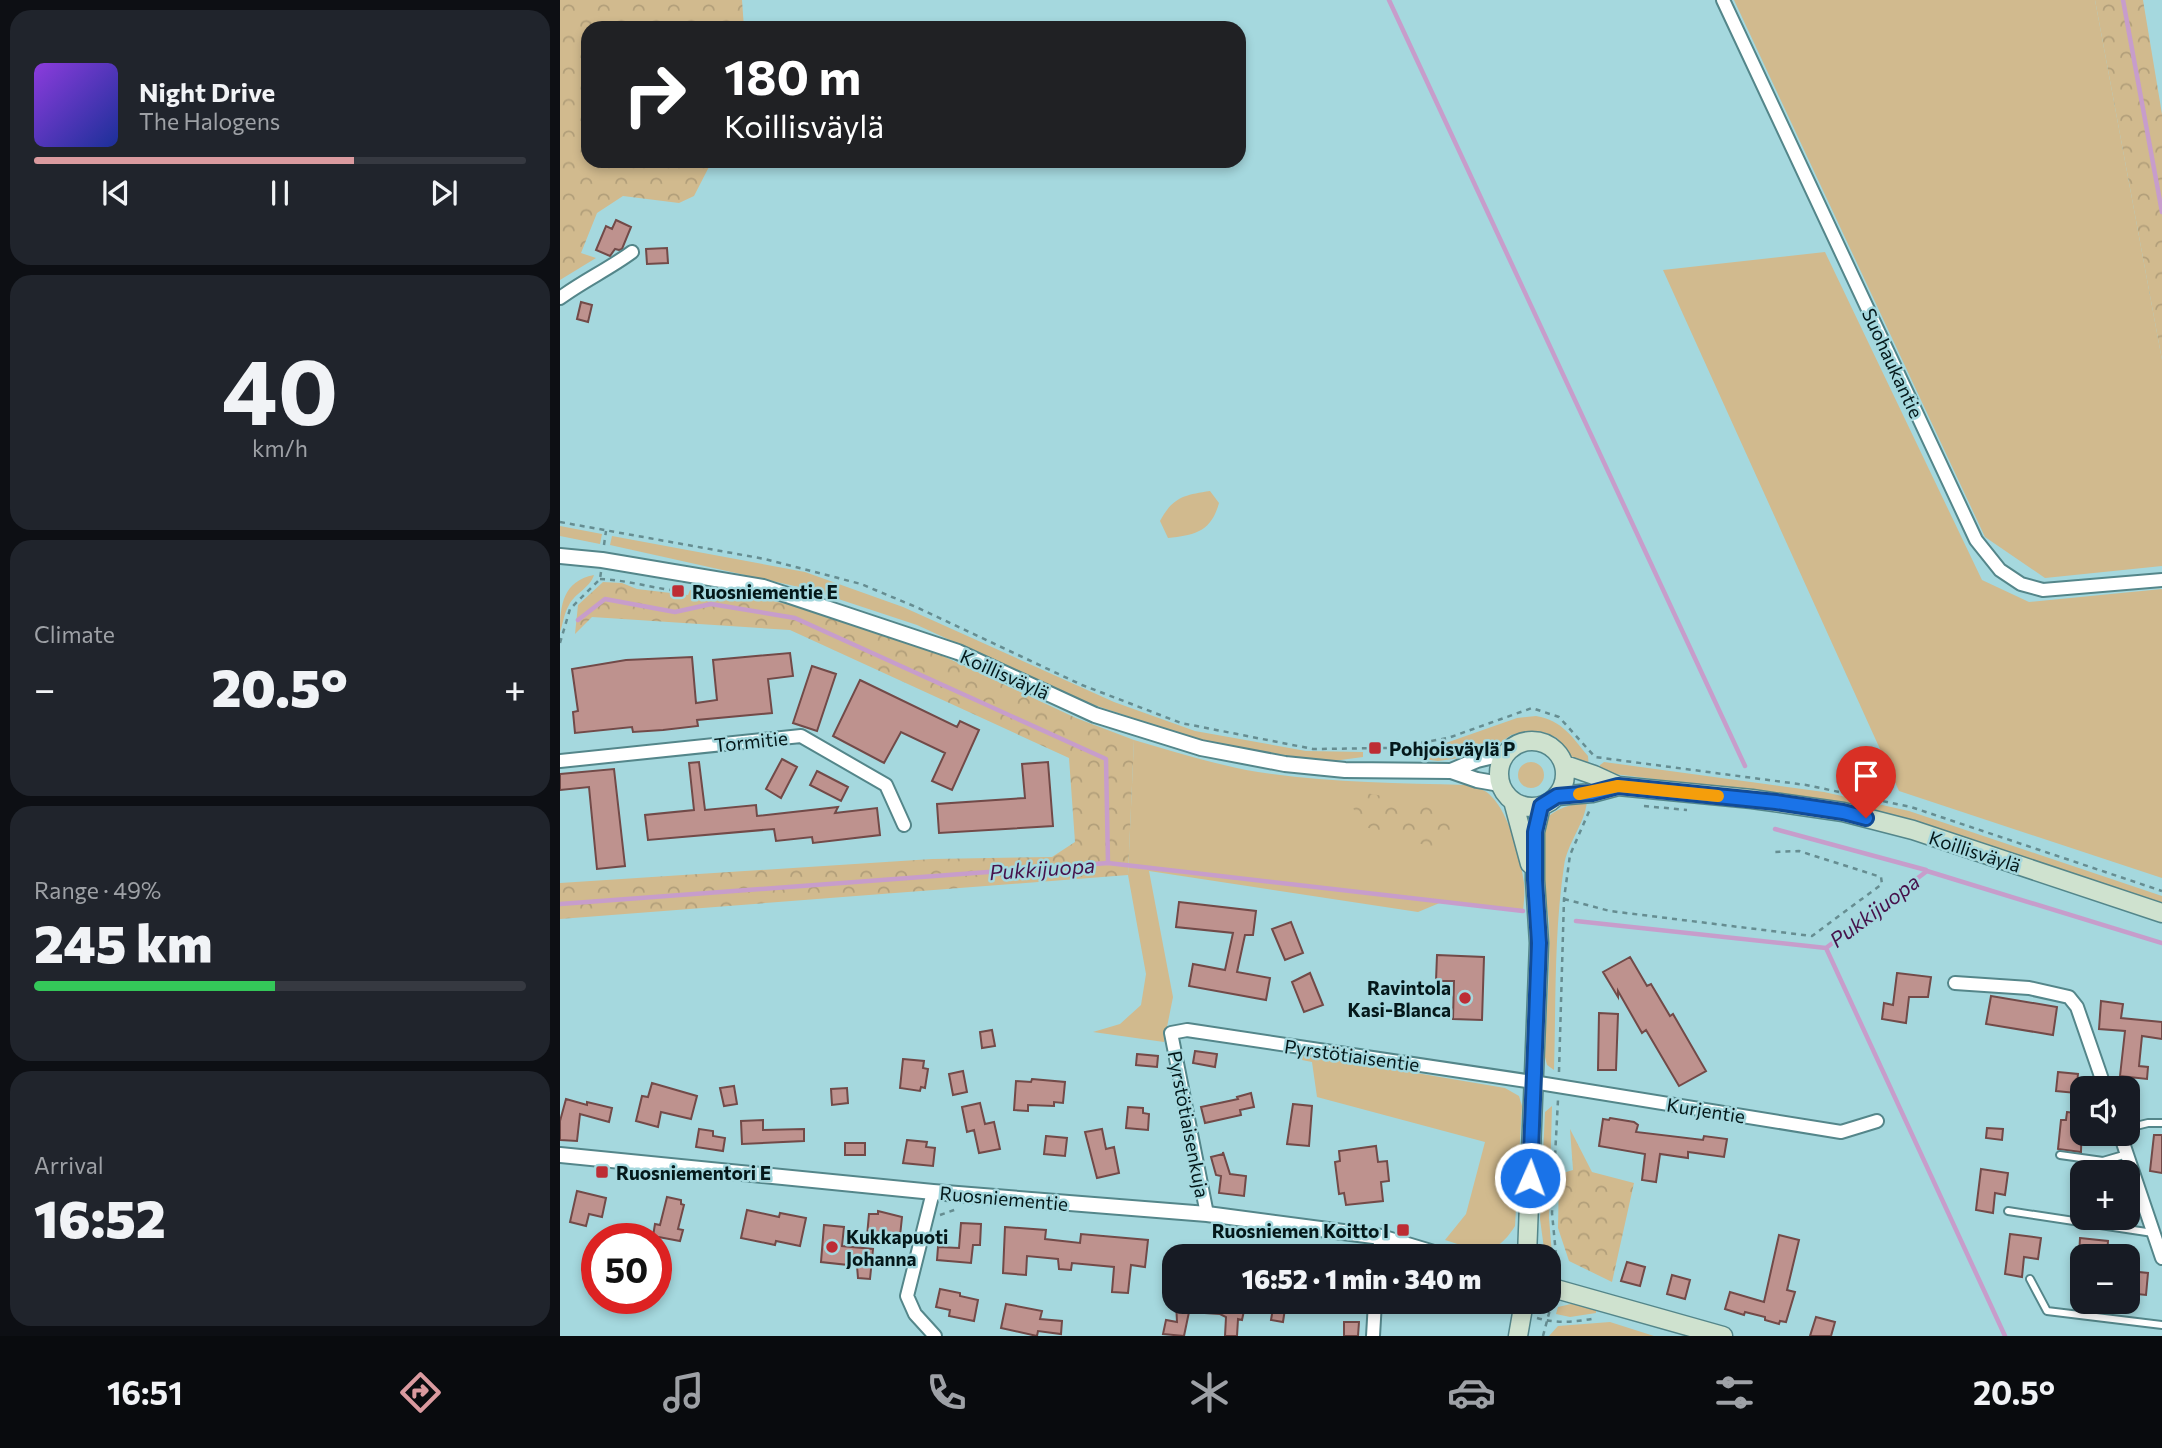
<!DOCTYPE html>
<html lang="en">
<head>
<meta charset="utf-8">
<style>
  :root { --surface:#171b24; --page:#20242c; --text:#f1f3f6; --muted:#9ea1a6; --line:#363941; --accent:#da9a9f }
  body { margin:0; font-family:Commissioner,sans-serif; background:var(--page); color:var(--text); height:100vh; display:flex; flex-direction:column; font-size:26px; white-space:nowrap }
  * { box-sizing:border-box; margin:0 }
  p { font-size:23px; color:var(--muted) }
  .icon { flex:none; width:38px; height:38px; fill:none; stroke:currentColor; stroke-width:2; stroke-linecap:round; stroke-linejoin:round }
  .map { position:relative; flex:1; overflow:hidden }
  .details { display:flex; flex-direction:column; gap:10px; padding:10px; background:#0d0f14; width:560px }
  .details>* { flex:none }
  .hud { position:absolute; left:21px; top:21px; width:665px; height:147px; border-radius:21px; box-shadow:0 4px 10px #0003; background:#202124; color:#fff; overflow:hidden }
  .fabs { position:absolute; left:1510px; top:1076px; display:grid; gap:14px }
  .fabs a { display:grid; place-items:center; width:70px; height:70px; border-radius:14px; background:var(--surface); box-shadow:0 4px 10px #0003; font-size:35px }
  .speed { position:absolute; left:21px; top:1223px; display:flex; gap:14px; font-size:35px; font-weight:700; text-align:center }
  .speed>* { display:grid; place-content:center; width:91px; height:91px; border-radius:50%; background:var(--surface); box-shadow:0 4px 10px #0003; line-height:1 }
  .speed .limit { border:10px solid #d22; background:#fff; color:#111 }
  .pin { position:absolute; display:grid; place-items:center; width:60px; height:60px; color:#fff; margin:-72px -30px; border-radius:50% 50% 50% 0; rotate:-45deg; box-shadow:0 0 7px #0007 }
  .pin .icon { rotate:45deg }
  .me { position:absolute; width:77px; margin:-38px; rotate:2deg; stroke-linejoin:round; filter:drop-shadow(0 0 5px #0008) }
  .turn { display:flex; align-items:center; gap:24px; height:147px; padding:0 28px; font-size:32px }
  .turn .icon { width:91px; height:91px; stroke-width:2.5 }
  .turn b { display:block; font-size:49px; line-height:60px }
  .big { font-size:52px; font-weight:800; line-height:1.1 }
  .details .tile { flex:1; display:flex; flex-direction:column; justify-content:center; gap:10px; min-width:0; padding:0 24px; border-radius:21px; background:var(--page) }
  .details .dial { align-items:center; gap:0 }
  .dial b { font-size:91px; line-height:1 }
  .song { display:flex; align-items:center; gap:21px }
  .cover { width:84px; height:84px; border-radius:10px; background:linear-gradient(135deg,hsl(270 70% 55%),hsl(230 70% 35%)) }
  .played { height:7px; border-radius:4px; background:linear-gradient(90deg,var(--accent) 65%,var(--line) 65%) }
  .keys { display:flex; justify-content:space-around; direction:ltr }
  .heat { display:flex; justify-content:space-between; align-items:center; font-size:38px; direction:ltr }
  .charge { height:10px; border-radius:5px; background:linear-gradient(90deg,#34c759 49%,var(--line) 0) }
  .trip { position:absolute; left:602px; top:1244px; width:399px; height:70px; border-radius:21px; background:var(--surface); box-shadow:0 4px 10px #0003; font-weight:800; line-height:70px; text-align:center }
  .dock { display:flex; height:112px; justify-content:space-around; align-items:center; background:#090b0e; color:var(--muted) }
  .dock .icon { width:49px; height:49px }
  .dock .on { color:var(--accent) }
  .dock b { font-size:32px; color:var(--text) }
  main { display:flex; flex:1; min-height:0 }
  .map>svg:first-child { display:block }
  .grass { fill:#d1ba8e }
  .forest { fill:url(#forest-crowns) }
  .lines { fill:none; stroke-linecap:round; stroke-linejoin:round }
  .stream { stroke:#c79dcb; stroke-width:4.5 }
  .building { fill:#be928e; stroke:#724a48; stroke-width:2 }
  .service-casing { stroke:#54868a; stroke-width:10 }
  .minor-casing { stroke:#54868a; stroke-width:16 }
  .tertiary-casing { stroke:#54868a; stroke-width:18 }
  .secondary-casing { stroke:#54868a; stroke-width:21 }
  .path { stroke:#668d91; stroke-width:2.5; stroke-dasharray:5 5; stroke-linecap:butt }
  .service { stroke:#fff; stroke-width:6 }
  .minor { stroke:#fff; stroke-width:12 }
  .tertiary { stroke:#fff; stroke-width:14 }
  .secondary { stroke:#cfe2cf; stroke-width:18 }
  .route-casing { stroke:#114b97; stroke-width:18 }
  .route { stroke:#1a73e8; stroke-width:12 }
  .slow { stroke:#f59e0b; stroke-width:12 }
  .poi-dot { fill:#bd2d34; stroke:#a5d8de; stroke-width:2.5 }
  .labels { text-anchor:middle; dominant-baseline:central; stroke-width:5; stroke-linejoin:round; paint-order:stroke }
  .street-label { font-size:19px; fill:#04181a; stroke:#a5d8de }
  .poi-label { font-size:19px; font-weight:bold; fill:#04181a; stroke:#a5d8de; text-anchor:start }
  .water-label { font-size:21px; font-style:italic; fill:#46124b; stroke:#a5d8de }
</style>
</head>
<body>
<main>
<section class="details">
<div class="tile">
<div class="song"><i class="cover"></i><div><b>Night Drive</b><p>The Halogens</p></div></div>
<div class="played"></div>
<div class="keys"><svg class="icon" aria-label="previous" viewBox="0 0 24 24"><path d="M18 5L8 12l10 7zM5 5v14"/></svg><svg class="icon" aria-label="pause" viewBox="0 0 24 24"><path d="M8 5v14M16 5v14"/></svg><svg class="icon" aria-label="next" viewBox="0 0 24 24"><path d="M6 5l10 7-10 7zM19 5v14"/></svg></div>
</div>
<div class="tile dial"><b>40</b><p>km/h</p></div>
<div class="tile"><p>Climate</p>
<div class="heat"><a>−</a><b class="big">20.5°</b><a>+</a></div>
</div>
<div class="tile"><p>Range · 49%</p><b class="big">245 km</b><div class="charge"></div></div>
<div class="tile"><p>Arrival</p><b class="big">16:52</b></div>
</section>
<div class="map">
<svg width="1602" height="1336" viewBox="0 0 1602 1336">
  <defs>
    <pattern id="forest-crowns" width="20" height="18" patternUnits="userSpaceOnUse" patternTransform="scale(1.75)"><rect width="20" height="18" fill="#d1ba8e"/><path d="M2 6a3 3 0 1 1 6 0M12 15a3 3 0 1 1 6 0" fill="none" stroke="#b29f7a"/></pattern>
  </defs>
  <rect width="100%" height="100%" fill="#a5d8de"/>
  <!-- grass -->
  <path class="grass" d="M1174,0H1535L1602,360V566L1485,578L1425,537Z
    M1265,252L1422,580L1469,602L1602,589V878L1339,791L1103,270Z
    M650,491L659,503C651,532 635,535 608,538L600,521C613,497 624,495 650,491Z
    M0,526L42,534L40,544L0,536Z
    M52,536L245,572L343,607L554,702L635,731L746,751L803,752V757L773,761L740,759L639,740L525,702L357,625L248,589L50,545Z
    M34,575C30,588 15,593 9,605C4,613 3,624 0,632C0,605 3,581 34,575Z
    M976,716C1003,721 1011,736 1028,756L1029,770L1015,763L997,738L983,732L967,731L951,735L933,748L907,757L878,761L840,756V752L883,744L957,718Z
    M574,740C615,752 656,765 698,772C767,783 836,783 906,785C915,787 925,789 931,796C949,813 961,859 964,883C965,892 964,902 963,911L882,902L858,912L589,871L613,997L604,1042L533,1032L560,1024L581,1005L586,974L568,875Z
    M1044,762L1264,792L1349,811L1602,896V905L1362,825L1264,800L1038,772L1040,765Z
    M958 775a13 13 0 1 1 26 0a13 13 0 1 1-26 0Z
    M1027,801C1025,824 1007,843 1004,866C994,933 996,1002 994,1070L987,1065L985,1057C986,1012 991,967 989,922C987,899 975,846 982,826C989,809 1011,805 1027,801Z
    M744,1054L945,1088L959,1096L962,1106L955,1226C934,1260 917,1250 885,1240L906,1214L925,1142L757,1097L752,1062L742,1060Z
    M992,1106L989,1218L993,1267L989,1263V1256H985L980,1219L985,1112Z
    M1011,1304L1036,1308V1313L1010,1317L996,1314L998,1307Z
    M1050,1322L1094,1336H989L998,1326Z"/>
  <!-- forest -->
  <path class="forest" d="M0,0H182L184,28H28V161H152L134,196L119,203L63,196L37,213L21,253L36,258L0,280Z
    M1535,0H1583L1602,114V360Z
    M43,582L62,583L77,589L128,595L130,590L153,588L250,609L381,655L516,718L574,740L568,875L0,919V883L372,859L492,857L515,842L509,758L230,630L32,617L15,634L18,605Z
    M800,792L887,807L898,832L885,852L876,854L868,846L799,825L790,798Z
    M1010,1129L1032,1172L1074,1183L1052,1282L1009,1261L998,1228L999,1174L1013,1170Z"/>
  <g class="lines">
    <!-- stream -->
    <path class="stream" d="M829,0L1185,766
      M1563,0L1602,212
      M18,620L45,599L115,612L151,604L235,618L546,759L548,863
      M1215,829L1366,870
      M0,904L548,863L963,911
      M1016,921L1266,948L1367,871L1602,943
      M1266,948L1445,1336"/>
  </g>
  <!-- building -->
  <path class="building" d="M56,220L71,227L62,249L59,250L55,249L50,256L36,250L46,226L52,229Z
    M107,248L108,263L87,264L86,249Z
    M21,302L32,305L28,322L17,319Z
    M230,653L233,676L208,679L212,713L137,720L138,726L103,730L73,732L72,727L15,733L13,712L18,711L12,669L66,660L132,657L136,703L157,700L153,660Z
    M252,666L276,674L257,731L233,723Z
    M300,680L397,727L400,721L419,730L392,790L372,781L385,753L341,732L324,763L273,736Z
    M222,759L237,767L221,798L206,789Z
    M139,762L145,810L196,805L197,816L278,807L275,813L317,808L320,835L253,843L252,837L216,841L214,829L88,840L85,815L134,810L129,763Z
    M488,762L493,826L379,833L377,804L465,798L462,764Z
    M54,769L65,866L37,869L29,787L0,790V774Z
    M257,771L288,787L281,801L250,785Z
    M619,902L696,911L693,935H685L677,972L710,978L706,1000L629,986L633,964L665,970L673,933L616,927Z
    M731,922L743,953L725,960L712,929Z
    M877,955L924,957L922,1020L893,1019L894,981H876Z
    M1070,957L1087,986L1091,984L1110,1016L1113,1014L1146,1071L1119,1086L1086,1030L1082,1033L1058,991V997L1043,972Z
    M750,973L763,1005L744,1012L732,982Z
    M1337,973L1371,977L1368,997H1349L1346,1023L1322,1019L1324,1003L1333,1005Z
    M1431,996L1497,1007L1493,1035L1426,1024Z
    M1541,1001L1563,1004L1561,1018L1602,1022V1039L1582,1036L1579,1066L1588,1067L1587,1079L1560,1076L1565,1031L1539,1029Z
    M1039,1013L1058,1014L1056,1070H1038Z
    M432,1030L435,1046L422,1048L420,1032Z
    M635,1051L657,1054L655,1067L633,1063Z
    M577,1054L598,1056L597,1067L576,1065Z
    M343,1059L364,1061L363,1068L368,1069L365,1088L361,1087L360,1091L340,1088Z
    M403,1071L407,1092L393,1095L389,1074Z
    M1498,1072L1518,1074L1516,1093L1496,1091Z
    M472,1079L505,1082L503,1103L494,1102V1106L468,1105V1111L454,1110L456,1081L471,1082Z
    M92,1083L137,1096L131,1119L101,1112L98,1127L76,1121L82,1096L88,1097Z
    M174,1086L177,1104L164,1106L160,1088Z
    M287,1088L288,1103L272,1105L271,1089Z
    M691,1093L694,1107L680,1110L681,1115L645,1123L641,1107L678,1099L677,1097Z
    M6,1099L27,1105V1102L52,1108L49,1122L20,1114L17,1141L0,1140V1121Z
    M420,1103L425,1124L434,1122L440,1149L419,1153L414,1130L407,1132L402,1107Z
    M733,1104L752,1106L749,1146L727,1144Z
    M568,1107L583,1108V1113L589,1114L588,1130L566,1128Z
    M1507,1112L1522,1114L1521,1152L1498,1149L1501,1120H1506Z
    M1050,1118L1074,1122L1078,1125L1076,1132L1143,1140L1144,1136L1167,1139L1164,1157L1128,1152V1158L1100,1154L1096,1182L1082,1180L1085,1154L1039,1146L1043,1119L1049,1120Z
    M203,1120V1130L244,1129V1141L182,1144L181,1121Z
    M1427,1128L1443,1129L1442,1140L1426,1138Z
    M139,1129L153,1131V1136L165,1138L163,1151L136,1147Z
    M542,1129L546,1149L554,1147L559,1173L537,1178L525,1132Z
    M1594,1135H1602V1173L1590,1171Z
    M486,1136L507,1138L505,1156L484,1154Z
    M347,1140L367,1142L366,1147L375,1148L373,1166L343,1163Z
    M285,1143H305V1155H285Z
    M816,1146L818,1162L827,1161L829,1181L821,1182L823,1201L786,1205L784,1193L779,1194L775,1162L780,1161L779,1151Z
    M663,1152L670,1174L686,1176L684,1196L659,1193L661,1176L656,1175L651,1157L663,1154Z
    M1421,1169L1448,1173L1445,1195L1435,1193L1433,1213L1416,1210Z
    M17,1191L46,1198L42,1217L29,1214L26,1226L10,1222Z
    M107,1197L121,1200V1204L124,1205L118,1229L123,1230L120,1241L93,1236L95,1224L100,1225Z
    M187,1210L219,1217L220,1213L246,1218L240,1246L216,1241L215,1245L181,1238Z
    M318,1211L342,1217L340,1236H333L332,1238L307,1236L309,1214H318Z
    M401,1223L421,1224L420,1245H413L411,1263L377,1260L378,1247L399,1248Z
    M264,1225L284,1227L282,1246L313,1249L310,1279L298,1278L297,1266L261,1262Z
    M445,1227L486,1230L485,1239L520,1243L521,1234L588,1240L585,1267L571,1265L568,1293L552,1292L554,1267L512,1263L511,1270L499,1269L498,1259L467,1256L466,1275L443,1273Z
    M1450,1234L1481,1238L1478,1259L1464,1257L1462,1277L1445,1274Z
    M1219,1235L1239,1240L1227,1290L1235,1292L1226,1322L1220,1321L1219,1324L1205,1320V1317L1185,1312L1184,1315L1165,1309L1170,1292L1204,1302Z
    M1520,1238L1548,1241L1547,1256H1519Z
    M1067,1262L1085,1267L1080,1286L1061,1281Z
    M1569,1271L1588,1273L1586,1295L1568,1293Z
    M1112,1275L1130,1280L1125,1299L1107,1294Z
    M380,1289L400,1293V1296L418,1300L414,1321L389,1316L390,1310L376,1307Z
    M616,1302H661L685,1306L682,1320L678,1319L677,1336H665L666,1317L660,1314L629,1312L624,1336L603,1334L606,1320L617,1322Z
    M714,1302H726L723,1322L711,1320Z
    M446,1304L482,1311L480,1319L502,1321L501,1334L478,1331L477,1336L441,1328Z
    M1256,1317L1275,1322L1271,1336H1250Z
    M784,1322H799L798,1336H784Z"/>
  <g class="lines">
    <defs>
      <path id="service" d="M1568,1128L1588,1123H1602
        M1500,1155L1543,1161L1567,1154
        M1448,1211L1593,1233
        M1470,1279L1487,1311L1602,1325"/>
      <path id="minor" d="M1163,0L1416,540L1440,570L1461,584L1483,590L1602,580
        M0,298C23,281 49,269 72,252
        M0,761L241,736L326,785L344,825
        M1395,983L1469,988L1509,997L1517,1007L1545,1088
        M1560,1134L1602,1258
        M373,1192L347,1296L355,1314L375,1336
        M647,1214L611,1033L627,1030L973,1082L1281,1132L1317,1121
        M818,1256L821,1237
        M813,1336L815,1302"/>
      <path id="tertiary" d="M0,556L42,560L203,587L398,652L535,715L641,748L725,764L785,770L891,771L917,780L940,784
        M891,771L917,760L946,753
        M0,1155L373,1192L647,1214L821,1237L884,1256"/>
      <path id="secondary" d="M939 774a33 33 0 1 1 66 0a33 33 0 1 1-66 0Z
        M1005,765L1034,775L1058,786L1192,799L1283,812L1353,830L1602,913
        M997,796L1032,793L1058,786
        M953,801L970,864
        M967,1256L979,943L975,880V832L981,806
        M989,1287L1163,1336
        M958,1336L964,1302"/>
    </defs>
    <!-- service casing -->
    <use href="#service" class="service-casing"/>
    <!-- minor casing -->
    <use href="#minor" class="minor-casing"/>
    <!-- tertiary casing -->
    <use href="#tertiary" class="tertiary-casing"/>
    <!-- secondary casing -->
    <use href="#secondary" class="secondary-casing"/>
    <!-- path -->
    <path class="path" d="M0,522L205,559L301,584L356,607L522,685L621,723L753,749L831,748L888,738L972,708L999,717L1035,757L1246,785L1351,807L1602,891
      M44,545L46,531
      M40,579C67,580 92,588 118,591
      M0,643L10,609L40,579L41,572
      M1084,806L1127,810
      M1004,899L1050,911L1252,936L1322,884L1321,877L1239,851L1213,852
      M999,1072L1004,899L1010,855L1031,807
      M380,1215L397,1209
      M996,1275L997,1265L992,1213L998,1100
      M932,1302L947,1309
      M977,1318C997,1324 1017,1322 1036,1318
      M983,1336L992,1302"/>
    <!-- service -->
    <use href="#service" class="service"/>
    <!-- minor -->
    <use href="#minor" class="minor"/>
    <!-- tertiary -->
    <use href="#tertiary" class="tertiary"/>
    <!-- secondary -->
    <use href="#secondary" class="secondary"/>
  </g>
  <g class="lines">
    <defs>
      <path id="route" d="M970,1178L979,943L975,880V832L981,806L997,796L1032,793L1058,786L1216,802L1283,812L1306,818"/>
    </defs>
    <!-- route casing -->
    <use href="#route" class="route-casing"/>
    <!-- route -->
    <use href="#route" class="route"/>
    <!-- slow -->
    <path class="slow" d="M1019,794L1058,786L1158,796"/>
  </g>
  <!-- markers -->
  <g class="poi-dot">
    <rect x="111" y="584" width="14" height="14" rx="3.5"/>
    <rect x="808" y="741" width="14" height="14" rx="3.5"/>
    <circle cx="905" cy="998" r="7"/>
    <rect x="35" y="1165" width="14" height="14" rx="3.5"/>
    <rect x="836" y="1223" width="14" height="14" rx="3.5"/>
    <circle cx="272" cy="1247" r="7"/>
  </g>
  <g class="labels">
    <!-- street labels -->
    <g class="street-label">
      <text transform="translate(1333 363) rotate(65)">Suohaukantie</text>
      <text transform="translate(445 674) rotate(24)">Koillisväylä</text>
      <text transform="translate(191 741) rotate(-6)">Tormitie</text>
      <text transform="translate(1415 851) rotate(18)">Koillisväylä</text>
      <text transform="translate(792 1055) rotate(8)">Pyrstötiaisentie</text>
      <text transform="translate(1146 1110) rotate(9)">Kurjentie</text>
      <text transform="translate(629 1124) rotate(79)">Pyrstötiaisenkuja</text>
      <text transform="translate(444 1198) rotate(5)">Ruosniementie</text>
    </g>
    <!-- poi labels -->
    <g class="poi-label">
      <text x="132" y="591">Ruosniementie E</text>
      <text x="829" y="748">Pohjoisväylä P</text>
      <text x="891" y="987" text-anchor="end">Ravintola<tspan x="891" dy="22">Kasi-Blanca</tspan></text>
      <text x="56" y="1172">Ruosniementori E</text>
      <text x="829" y="1230" text-anchor="end">Ruosniemen Koitto I</text>
      <text x="286" y="1236">Kukkapuoti<tspan x="286" dy="22">Johanna</tspan></text>
    </g>
    <!-- water labels -->
    <g class="water-label">
      <text transform="translate(482 868) rotate(-4)">Pukkijuopa</text>
      <text transform="translate(1314 910) rotate(-37)">Pukkijuopa</text>
    </g>
  </g>
</svg>
<div class="fabs">
<a><svg class="icon" aria-label="sound" viewBox="0 0 24 24"><path d="M4 9h4l5-4v14l-5-4H4zM17 9q2 3 0 6"/></svg></a>
<a>+</a>
<a>−</a>
</div>
<div class="speed"><div class="limit">50</div></div>
<div class="pin" style="left:1306px;top:818px;background:#d93025"><svg class="icon" aria-label="arrive" viewBox="0 0 24 24"><path d="M6 21V4h12l-3 4 3 4H6"/></svg></div>
<svg class="me" style="left:970px;top:1178px" viewBox="-20 -20 40 40"><circle r="17" fill="#1a73e8" stroke="#fff" stroke-width="3"/><path d="M0-11L8 9 0 5-8 9z" fill="#fff"/></svg>
<div class="trip">16:52 · 1 min · 340 m</div>
<div class="hud">
<div class="turn"><svg class="icon" aria-label="right" viewBox="0 0 24 24"><path d="M7 20v-9h11M14 6l5 5-5 5"/></svg><div><b>180 m</b>Koillisväylä</div></div>
</div>
</div>
</main>
<nav class="dock">
<b>16:51</b>
<svg class="icon on" aria-label="directions" viewBox="0 0 24 24"><path d="M12 3l9 9-9 9-9-9zM9 14v-3h6M13 9l2 2-2 2"/></svg>
<svg class="icon" aria-label="music" viewBox="0 0 24 24"><path d="M9 18V5l10-2v13"/><circle cx="6" cy="18" r="3"/><circle cx="16" cy="16" r="3"/></svg>
<svg class="icon" aria-label="phone" viewBox="0 0 24 24"><path d="M5 4h4l2 5-3 2q2 4 5 5l2-3 5 2v4C11 20 4 13 5 4z"/></svg>
<svg class="icon" aria-label="climate" viewBox="0 0 24 24"><path d="M12 3v18M4 7l16 10M4 17L20 7"/></svg>
<svg class="icon" aria-label="car" viewBox="0 0 24 24"><path d="M5 17H2v-5l4-1 3-4h7l3 4 3 1v5h-3M9 17h6M6 11h13"/><circle cx="7" cy="17" r="2"/><circle cx="17" cy="17" r="2"/></svg>
<svg class="icon" aria-label="filters" viewBox="0 0 24 24"><path d="M4 7h16M4 17h16"/><circle cx="9" cy="7" r="2"/><circle cx="15" cy="17" r="2"/></svg>
<b>20.5°</b>
</nav>
</body>
</html>
